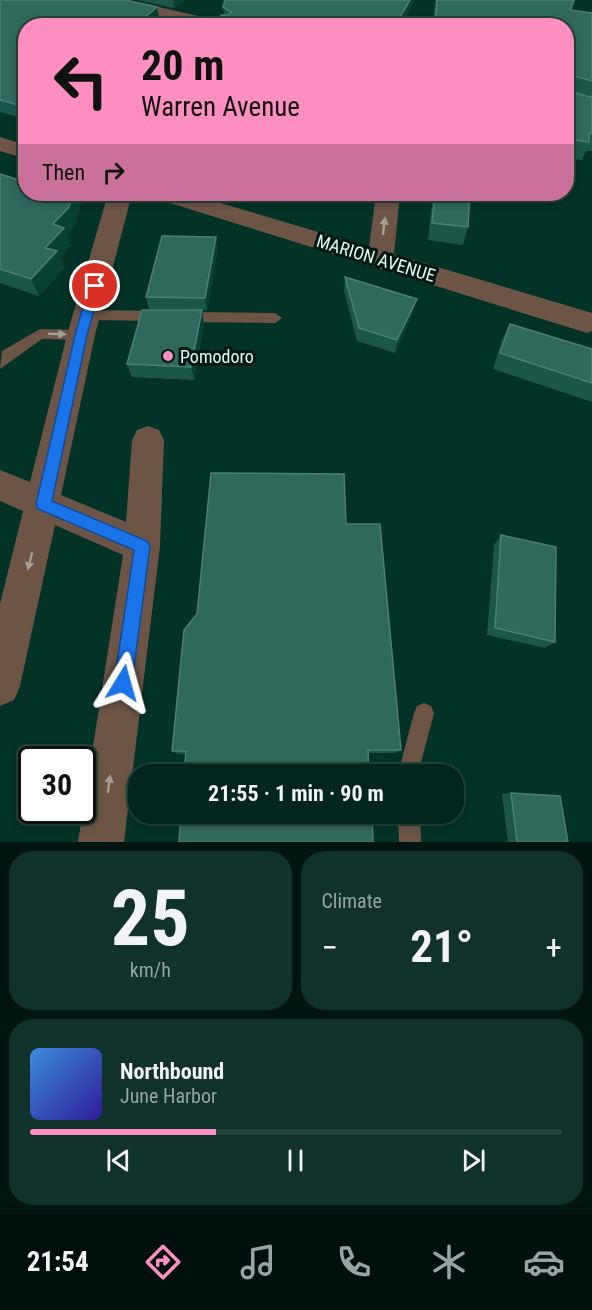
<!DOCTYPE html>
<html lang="en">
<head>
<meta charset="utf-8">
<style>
  :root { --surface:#02261d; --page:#10322a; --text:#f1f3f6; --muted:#96a5a4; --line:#23433b; --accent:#fd8ec0 }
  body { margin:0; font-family:"Roboto Condensed",sans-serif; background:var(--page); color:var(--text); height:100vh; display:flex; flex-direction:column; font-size:22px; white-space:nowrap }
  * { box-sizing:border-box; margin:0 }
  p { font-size:20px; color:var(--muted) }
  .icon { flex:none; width:33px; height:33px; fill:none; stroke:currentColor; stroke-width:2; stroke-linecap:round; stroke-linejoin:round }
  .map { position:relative; height:842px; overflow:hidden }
  .side { display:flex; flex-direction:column; gap:9px; padding:9px; background:#011510; flex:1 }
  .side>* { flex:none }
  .top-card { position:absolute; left:18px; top:18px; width:556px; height:183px; border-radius:24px; box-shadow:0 3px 9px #0003,0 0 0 2px var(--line); background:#fd8ec0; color:#111; overflow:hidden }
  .speed { position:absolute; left:18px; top:746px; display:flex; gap:12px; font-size:30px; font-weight:700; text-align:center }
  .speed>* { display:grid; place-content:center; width:78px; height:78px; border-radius:50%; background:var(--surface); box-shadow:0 3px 9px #0003,0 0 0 2px var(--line); line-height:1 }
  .speed .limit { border:3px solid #111; border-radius:9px; background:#fff; color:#111 }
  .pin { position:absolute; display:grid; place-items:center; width:51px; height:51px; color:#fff; margin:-26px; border:3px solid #fff; border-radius:50%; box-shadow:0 2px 6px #0007 }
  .me { position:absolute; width:66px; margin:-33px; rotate:8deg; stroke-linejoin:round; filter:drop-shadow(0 0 4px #0008) }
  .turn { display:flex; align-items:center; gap:21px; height:126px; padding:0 24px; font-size:27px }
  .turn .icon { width:78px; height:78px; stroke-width:2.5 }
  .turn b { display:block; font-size:42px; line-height:51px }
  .then { display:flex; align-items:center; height:57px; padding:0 24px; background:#0003; gap:12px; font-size:22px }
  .big { font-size:45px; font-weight:700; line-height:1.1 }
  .side .card { flex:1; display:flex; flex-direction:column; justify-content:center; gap:9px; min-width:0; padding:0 21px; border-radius:24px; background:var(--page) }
  .side .dial { align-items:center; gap:0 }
  .dial b { font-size:78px; line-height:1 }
  .song { display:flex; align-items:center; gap:18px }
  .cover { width:72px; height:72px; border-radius:9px; background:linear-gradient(135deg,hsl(210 70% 55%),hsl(250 70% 35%)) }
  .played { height:6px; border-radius:3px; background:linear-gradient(90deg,var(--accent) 35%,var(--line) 35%) }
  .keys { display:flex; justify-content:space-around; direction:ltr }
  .heat { display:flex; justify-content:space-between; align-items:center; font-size:33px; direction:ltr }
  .side .tiles { flex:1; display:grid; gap:9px; grid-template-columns:1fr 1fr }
  .card:last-child { grid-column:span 2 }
  .trip { position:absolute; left:128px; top:764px; width:336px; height:60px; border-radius:24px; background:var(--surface); box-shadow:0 3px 9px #0003,0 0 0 2px var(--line); font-weight:700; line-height:60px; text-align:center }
  .tabs { display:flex; height:96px; justify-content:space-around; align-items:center; background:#010f0c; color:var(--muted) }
  .tabs .icon { width:42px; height:42px }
  .tabs .on { color:var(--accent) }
  .tabs b { font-size:27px; color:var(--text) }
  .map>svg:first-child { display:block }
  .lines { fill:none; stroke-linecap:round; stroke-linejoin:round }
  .service { fill:#6c5547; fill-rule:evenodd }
  .minor { fill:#6c5547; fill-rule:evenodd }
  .wall { fill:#1b5649 }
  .shaded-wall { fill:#084034 }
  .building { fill:#30685b; stroke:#4b7f73; stroke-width:1.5 }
  .oneway { fill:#a0a094 }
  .route { fill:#1a73e8; stroke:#114b97; stroke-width:1.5 }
  .poi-dot { fill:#fd8ec0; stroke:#011711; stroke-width:2 }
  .labels { text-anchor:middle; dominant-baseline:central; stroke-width:6; stroke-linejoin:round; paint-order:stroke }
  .street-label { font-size:18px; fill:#dffcf2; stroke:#011711 }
  .poi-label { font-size:18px; fill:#dffcf2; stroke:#011711; text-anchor:start }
</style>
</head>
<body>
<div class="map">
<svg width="592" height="842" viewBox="0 0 592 842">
  <rect width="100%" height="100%" fill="#033227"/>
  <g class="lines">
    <!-- service -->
    <path class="service" d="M87,310L159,311L166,316L159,321L87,320L80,315Z
      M183,312L275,313L282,318L275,323L183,322L176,317Z
      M40,329L81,330L88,335L81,340L42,339L0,369L2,351Z
      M424,703L431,706L434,713L418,774H398L414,713L417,706Z
      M398,813H420L421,842H399Z"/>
    <!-- minor -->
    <path class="minor" d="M94,0H127L221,21L230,26H194L97,4Z
      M0,137L26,145V159L0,151Z
      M108,194H132L95,335L61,495L126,522L132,440L137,430L148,426L159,430L164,440L160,546L124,842H78L123,555L55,525L20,686L14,700L0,706V604L23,511L0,501V470L30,482L67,335Z
      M153,194H190L369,247L376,194H400L394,254L592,313V331L587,333L157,199Z"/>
  </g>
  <!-- wall -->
  <path class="wall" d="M0,0L160,21L26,26V119L0,112Z
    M137,0H184L174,8Z
    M415,0L401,26H218L224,15L223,7Z
    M435,0H576L572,11L592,13V151H586L582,160L567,159V26H433Z
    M0,174L26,194H82L83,196L75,225L67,234L71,245L60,257L64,268L39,296L0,283Z
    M247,194H292L286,202H276Z
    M433,194H470L468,227L463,245L428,240Z
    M216,237L218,249L207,310L149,309L146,297Z
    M345,277L413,313L395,353L357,341L344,291Z
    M202,310L204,324L194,380L132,377L127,364Z
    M510,324L592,349V402L493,369L502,340Z
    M346,524L401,750L396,753L186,754H178L172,751Z
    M501,535L555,642L545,648L487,635L494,545Z
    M511,793L568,842H508L502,794Z"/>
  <!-- shaded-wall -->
  <path class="shaded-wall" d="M173,0H184L174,8Z
    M410,0H415L401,26H395Z
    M574,0H576L565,26L570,10Z
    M157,7L160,21L154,26H135Z
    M73,194H82L83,196L75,225L67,234L71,245L60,257L64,268L39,296L31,279L45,248L53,224Z
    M286,194H292L286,202Z
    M216,237L218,249L207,310L205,298Z
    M417,299L413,313L395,353L397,340Z
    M202,310L204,324L194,380L191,367Z"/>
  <!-- building -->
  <path class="building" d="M0,0H125L157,7L135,26H26V107L0,100Z
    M225,0H410L395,26H218L221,15H229L231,12L223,7Z
    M437,0H574L570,10L592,13V81L574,76L571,79L572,92L590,97L592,96V133H589V142L573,140V144L567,143V26H435Z
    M0,174L26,182V194H73L69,207L53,224L64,228L45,248L57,251L31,279L0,269Z
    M435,194H470L468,227L432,223Z
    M162,236L216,237L205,298L146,297Z
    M345,277L417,299L397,340L359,328Z
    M142,310H202L191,367L127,364Z
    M510,324L592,349V383L500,353Z
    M211,473L344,474L346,524H380L401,750H368L369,774H184L186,751H172L184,630L197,614Z
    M501,535L556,547L555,642L495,628Z
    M511,793L560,796L568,842H517Z
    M181,813H372L373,842H179Z"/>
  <!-- one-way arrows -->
  <defs><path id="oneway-solid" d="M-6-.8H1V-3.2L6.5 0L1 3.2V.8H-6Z" transform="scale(1.5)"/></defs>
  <g class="oneway">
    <use href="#oneway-solid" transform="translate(384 226) rotate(-83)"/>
    <use href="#oneway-solid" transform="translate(57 334) rotate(2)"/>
    <use href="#oneway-solid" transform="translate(30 561) rotate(104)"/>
    <use href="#oneway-solid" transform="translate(109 784) rotate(-82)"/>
  </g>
  <!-- route -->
  <path class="route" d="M95,281L101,286L87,335L52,501L147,541L150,546L132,683L129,689L123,692L117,689L114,683L134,550L38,509L36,504L75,335L89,286Z"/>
  <!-- markers -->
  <circle class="poi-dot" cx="168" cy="356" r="6"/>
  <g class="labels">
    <!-- street labels -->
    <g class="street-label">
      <text transform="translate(376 258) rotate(17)">MARION AVENUE</text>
    </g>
    <!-- poi labels -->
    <g class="poi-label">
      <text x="180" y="356">Pomodoro</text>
    </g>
  </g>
</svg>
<div class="speed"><div class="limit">30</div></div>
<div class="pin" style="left:95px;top:286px;background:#d93025"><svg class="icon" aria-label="arrive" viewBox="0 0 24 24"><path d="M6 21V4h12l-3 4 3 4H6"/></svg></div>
<svg class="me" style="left:123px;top:683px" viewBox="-20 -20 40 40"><path d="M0-17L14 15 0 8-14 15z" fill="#1a73e8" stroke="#fff" stroke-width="4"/></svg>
<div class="trip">21:55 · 1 min · 90 m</div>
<div class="top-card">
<div class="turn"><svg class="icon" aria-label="left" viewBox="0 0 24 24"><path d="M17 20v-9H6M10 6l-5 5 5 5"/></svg><div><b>20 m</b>Warren Avenue</div></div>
<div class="then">Then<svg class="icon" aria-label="right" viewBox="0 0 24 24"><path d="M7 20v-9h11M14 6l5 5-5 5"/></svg></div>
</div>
</div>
<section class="side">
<div class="tiles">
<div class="card dial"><b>25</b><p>km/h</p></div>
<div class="card"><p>Climate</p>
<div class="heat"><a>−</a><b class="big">21°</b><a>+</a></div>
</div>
<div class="card">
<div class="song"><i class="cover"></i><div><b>Northbound</b><p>June Harbor</p></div></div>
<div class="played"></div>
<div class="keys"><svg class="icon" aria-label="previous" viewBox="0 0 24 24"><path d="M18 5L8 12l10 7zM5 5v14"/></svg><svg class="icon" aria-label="pause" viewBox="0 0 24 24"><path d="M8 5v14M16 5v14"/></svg><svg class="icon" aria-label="next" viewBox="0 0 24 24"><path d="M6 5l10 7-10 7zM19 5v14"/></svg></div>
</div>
</div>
</section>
<nav class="tabs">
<b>21:54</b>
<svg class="icon on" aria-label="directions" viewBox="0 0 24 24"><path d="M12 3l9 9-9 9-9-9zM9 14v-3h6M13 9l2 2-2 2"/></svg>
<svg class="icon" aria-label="music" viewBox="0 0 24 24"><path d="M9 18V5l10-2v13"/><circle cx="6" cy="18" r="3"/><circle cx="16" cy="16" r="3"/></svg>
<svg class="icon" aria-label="phone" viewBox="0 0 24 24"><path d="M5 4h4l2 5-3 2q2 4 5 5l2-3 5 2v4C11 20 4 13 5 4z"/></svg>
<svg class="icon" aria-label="climate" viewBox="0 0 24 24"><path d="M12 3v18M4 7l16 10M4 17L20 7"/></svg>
<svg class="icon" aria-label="car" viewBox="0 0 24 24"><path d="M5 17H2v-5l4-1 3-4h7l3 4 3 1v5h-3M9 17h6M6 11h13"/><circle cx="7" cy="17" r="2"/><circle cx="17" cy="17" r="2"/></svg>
</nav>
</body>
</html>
